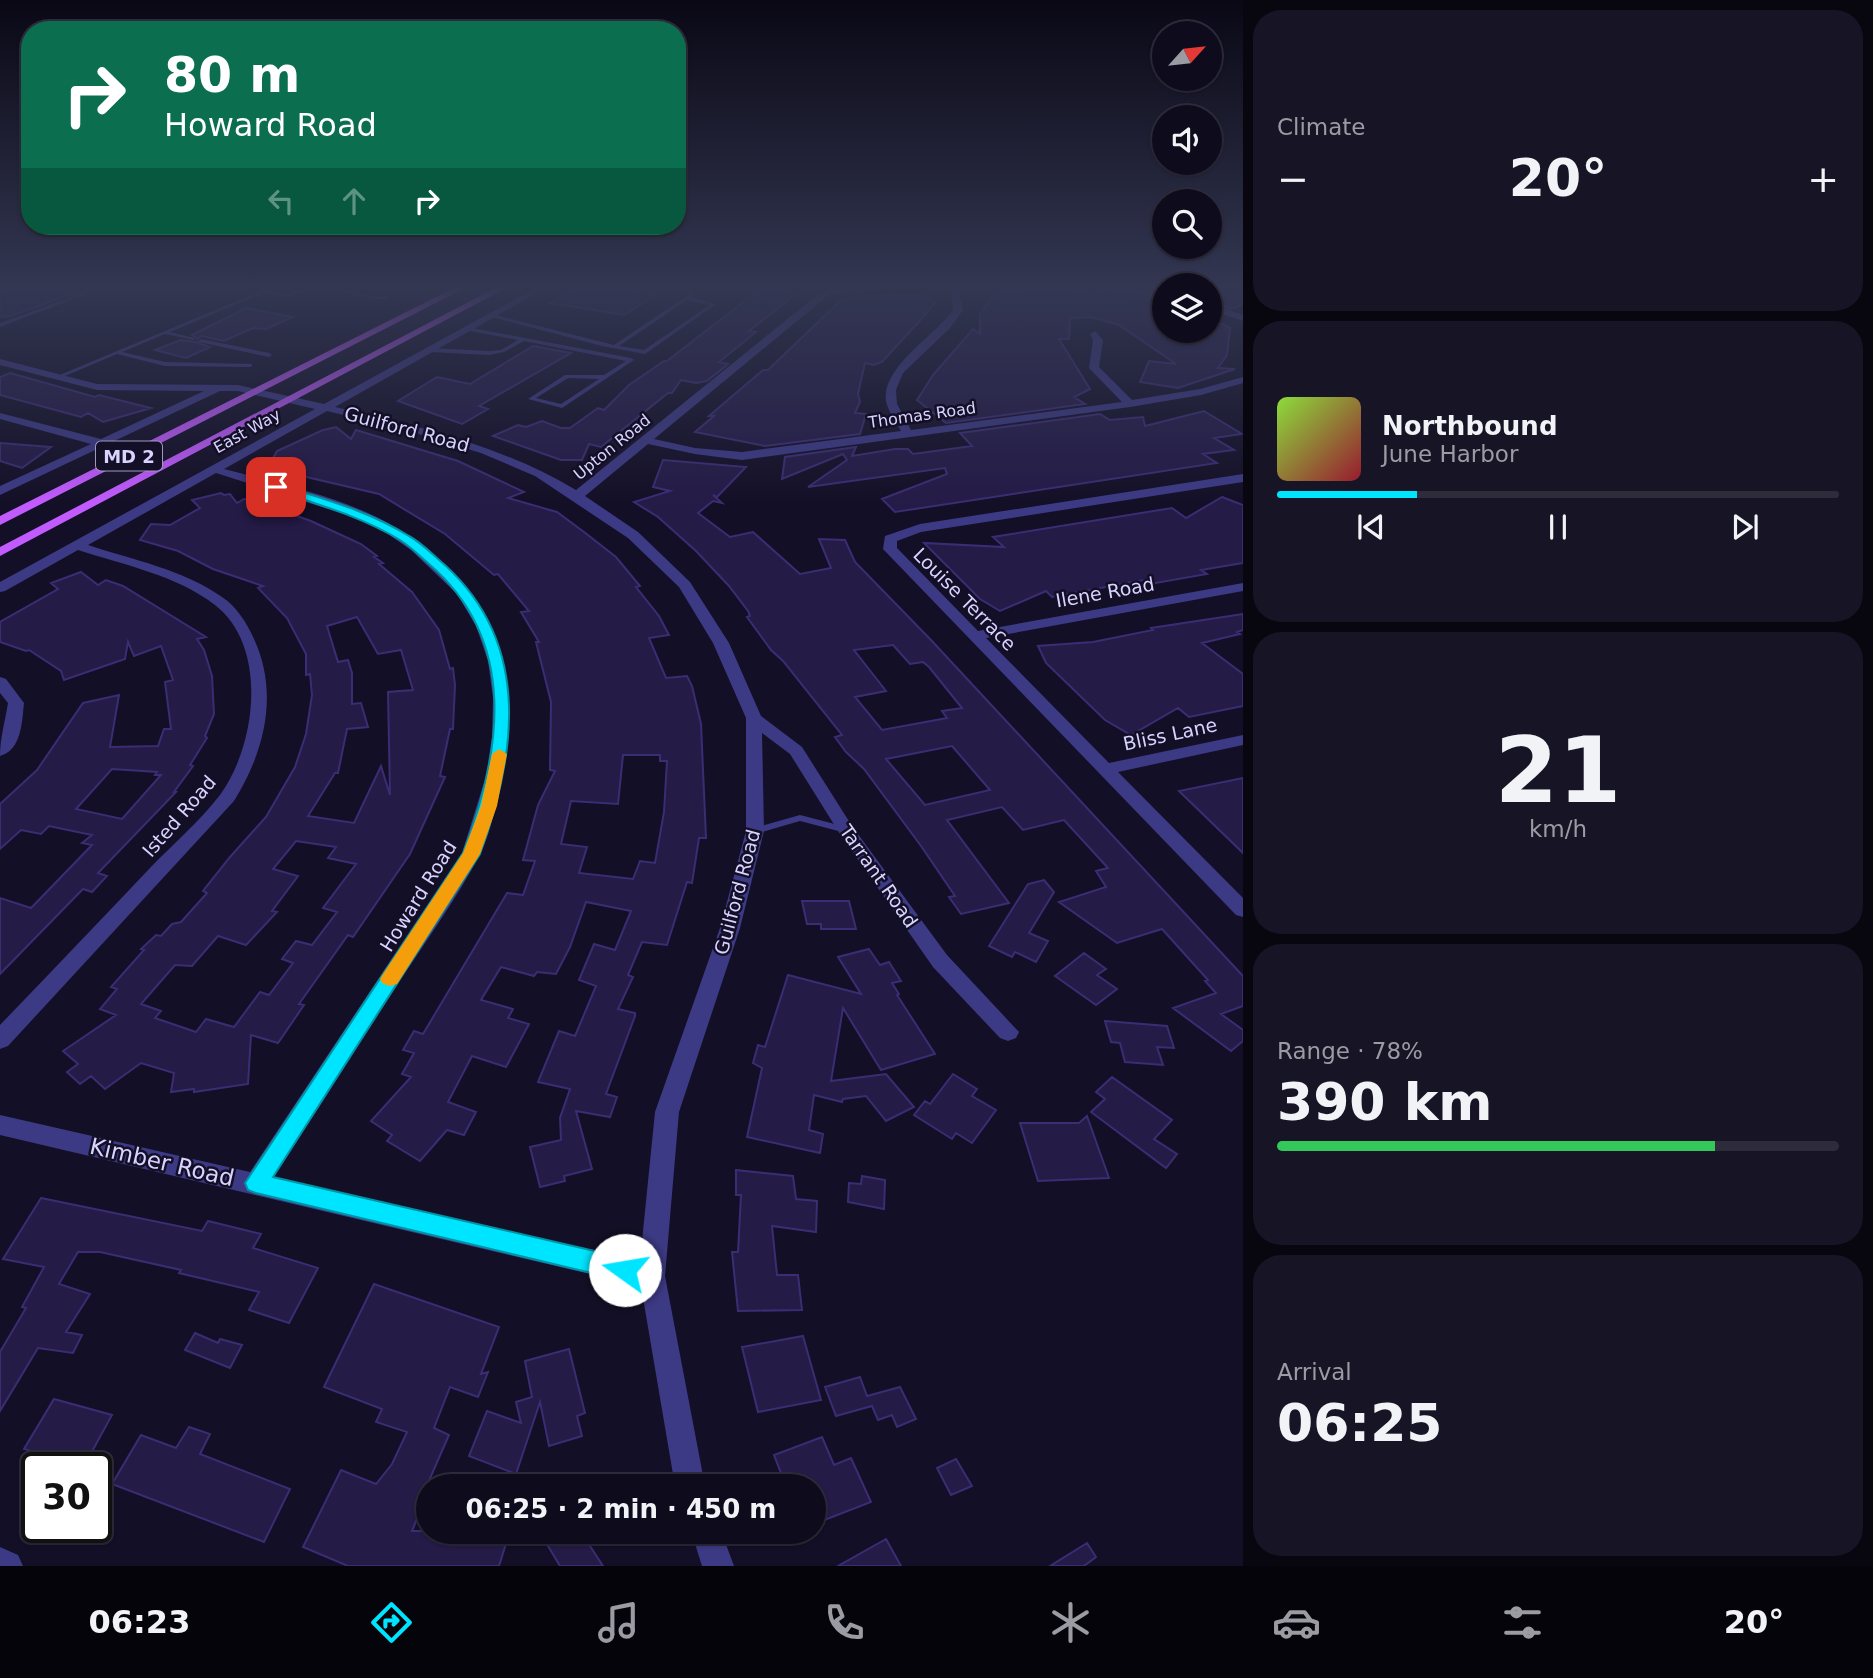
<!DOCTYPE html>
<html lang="en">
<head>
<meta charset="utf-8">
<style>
  :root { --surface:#0e0b1c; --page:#171425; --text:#f1f3f6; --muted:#9b9ba3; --line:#2e2b3b; --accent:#00e5ff }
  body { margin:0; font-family:"DejaVu Sans",sans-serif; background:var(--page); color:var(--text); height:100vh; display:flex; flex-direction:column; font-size:26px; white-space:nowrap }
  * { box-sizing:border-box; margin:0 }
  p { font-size:23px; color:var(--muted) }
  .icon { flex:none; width:38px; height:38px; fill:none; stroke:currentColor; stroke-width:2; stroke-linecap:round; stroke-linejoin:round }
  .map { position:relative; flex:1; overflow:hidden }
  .drawer { display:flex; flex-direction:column; gap:10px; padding:10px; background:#08060f; width:630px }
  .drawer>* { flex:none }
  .guide { position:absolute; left:21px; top:21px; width:665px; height:214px; border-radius:28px; box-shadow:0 2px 5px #0004,0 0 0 2px var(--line); background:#0b6e4f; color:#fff; overflow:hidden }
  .needle { width:46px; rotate:63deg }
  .controls { position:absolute; left:1152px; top:21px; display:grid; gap:14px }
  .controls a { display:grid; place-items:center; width:70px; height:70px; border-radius:50%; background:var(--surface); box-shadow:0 2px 5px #0004,0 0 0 2px var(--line); font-size:35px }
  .speed { position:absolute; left:21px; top:1452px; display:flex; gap:14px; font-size:35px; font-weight:700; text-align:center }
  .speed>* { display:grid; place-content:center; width:91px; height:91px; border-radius:50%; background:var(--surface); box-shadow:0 2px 5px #0004,0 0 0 2px var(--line); line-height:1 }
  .speed .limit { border:4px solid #111; border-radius:10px; background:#fff; color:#111 }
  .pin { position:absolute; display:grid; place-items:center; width:60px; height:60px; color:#fff; margin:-30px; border-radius:14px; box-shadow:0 4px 10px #0006 }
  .me { position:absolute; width:77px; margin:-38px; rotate:283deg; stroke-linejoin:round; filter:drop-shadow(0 0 5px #0008) }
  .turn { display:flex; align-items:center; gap:24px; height:147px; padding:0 28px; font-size:32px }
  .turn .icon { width:91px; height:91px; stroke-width:2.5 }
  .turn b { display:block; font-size:49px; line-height:60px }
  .lanes { display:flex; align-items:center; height:66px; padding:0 28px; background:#0003; justify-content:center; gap:35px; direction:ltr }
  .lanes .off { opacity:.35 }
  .big { font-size:52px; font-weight:700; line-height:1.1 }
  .drawer .tile { flex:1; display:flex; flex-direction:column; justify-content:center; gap:10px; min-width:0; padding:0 24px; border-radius:28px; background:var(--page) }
  .drawer .dial { align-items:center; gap:0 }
  .dial b { font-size:91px; line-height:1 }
  .song { display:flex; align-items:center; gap:21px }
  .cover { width:84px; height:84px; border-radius:10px; background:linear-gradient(135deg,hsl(90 70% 55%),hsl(350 70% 35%)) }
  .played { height:7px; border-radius:4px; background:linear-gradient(90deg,var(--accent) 25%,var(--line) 25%) }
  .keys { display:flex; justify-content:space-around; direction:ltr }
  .heat { display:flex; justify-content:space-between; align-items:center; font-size:38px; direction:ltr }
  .charge { height:10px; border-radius:5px; background:linear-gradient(90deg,#34c759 78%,var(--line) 0) }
  .trip { position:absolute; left:416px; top:1474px; width:410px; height:70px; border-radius:35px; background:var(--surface); box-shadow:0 2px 5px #0004,0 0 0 2px var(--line); font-weight:700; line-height:70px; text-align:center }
  .menu { display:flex; height:112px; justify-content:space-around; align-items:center; background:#06040b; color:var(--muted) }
  .menu .icon { width:49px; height:49px }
  .menu .selected { color:var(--accent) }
  .menu b { font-size:32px; color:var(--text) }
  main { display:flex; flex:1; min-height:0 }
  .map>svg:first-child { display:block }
  .building { fill:#241b47; stroke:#3b2d73; stroke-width:2; fill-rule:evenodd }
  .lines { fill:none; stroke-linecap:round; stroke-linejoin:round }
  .lane { fill:#3d3a85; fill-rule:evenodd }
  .street { fill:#3d3a85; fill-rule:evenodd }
  .primary { fill:#c25bff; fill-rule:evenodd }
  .route { fill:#00e5ff; stroke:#0095a6; stroke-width:2 }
  .slow { fill:#f59e0b }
  .labels { text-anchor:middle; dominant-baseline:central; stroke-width:5; stroke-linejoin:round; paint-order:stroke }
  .far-street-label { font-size:16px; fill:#d9d4ff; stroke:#130f26 }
  .shield { fill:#130f26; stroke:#9e99be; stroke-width:2 }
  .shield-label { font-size:18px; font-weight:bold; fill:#d9d4ff }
  .street-label { font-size:19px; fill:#d9d4ff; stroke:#130f26 }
  .near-street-label { font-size:23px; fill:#d9d4ff; stroke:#130f26 }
</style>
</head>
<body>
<main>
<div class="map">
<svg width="1243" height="1566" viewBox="0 0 1243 1566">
  <rect width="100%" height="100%" fill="#130f26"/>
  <!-- building -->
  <path class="building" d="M0,285H91V287L11,316L0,317Z
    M581,285L622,286L660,292L624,315L550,303Z
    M765,285H778L796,294L749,331L756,332L719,362L728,364L707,381L696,383L681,380L672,393H668L601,447L589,444L582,460H561L493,436L518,425L526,427L542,421L561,428H570L598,408L604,410L629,385L664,361H667Z
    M1056,289L1102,292V289L1164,302V331L1207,336V331H1209V312L1218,315L1212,318L1230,328L1227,355L1218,368L1235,369L1178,388L1140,382L1149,361L1176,364L1119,325L1091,317L1070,318L1069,339H1059L1090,389L1074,397L1085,404L946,423L917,400L933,375L973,329L980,334V314L997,291Z
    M1209,291L1243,297V304L1232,309L1209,301Z
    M923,295L935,303L924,316L882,362L874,365L865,363L858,394L860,402L855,413L866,414L860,434L765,446L695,432L714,416H709L763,370H768L840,301L861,296Z
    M246,308L293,317L266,329L253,328L224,341L202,336L197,339L192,335Z
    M180,340L196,342L210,347L186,358L155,350Z
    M533,346L571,353L479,406L488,409L462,424L398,401L437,377L470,384Z
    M10,373L95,397L99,395L151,408L103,422L88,413L81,417L0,395V377Z
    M1204,411L1242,434L1214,438L1234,450L1203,454L1217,463L895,512L882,499L947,474L945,468L808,487L847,460L843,454L782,479L785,457L856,447L852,456L895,449H908L913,454L972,446L960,433L1100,414L1110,420L1143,417L1145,426Z
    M336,427L351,439L356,430L458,461L524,492L508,498L557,512L584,532L616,557L640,586L636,587L659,616L669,635L649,638L666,678L687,676L692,686L701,724L706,838H699L692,883L687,882L667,945L642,942L628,975L633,977L618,1009L635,1013V1016L606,1094L617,1097L610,1117L576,1111L592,1169L564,1176L565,1181L540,1187L530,1147L561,1140L560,1118L570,1089L538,1082L559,1031L575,1036L596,986L579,980L594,944L615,950L631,911L586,902L570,947L556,974L537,972L534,976L501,967L481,1000L513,1009L508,1018L529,1024L506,1067L472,1056L448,1102L476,1112L464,1135L447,1130L420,1161L387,1141L392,1135L371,1121L411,1077L402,1074L414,1053L403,1050L414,1031L423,1034L507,893L523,895L535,861L523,860L538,805L555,771L550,770L551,702L536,642H539L521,612L529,611L498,574L494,575L445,534L379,494L272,469V460L277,451L323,430ZM623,755H660V761H667L664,812L655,863L640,861L633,879L579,873L587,847L561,844L571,801L618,804Z
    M0,443L51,447L22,468L0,461Z
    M663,460L746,467L717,497L713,495L722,503L713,501L698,513L730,537L753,532L800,574L831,568L819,539L845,540L855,562L931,640L1243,976V1006L1221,1014L1243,1030V1041L1231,1051L1173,1008L1216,993L1205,981L1208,980L1162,929L1117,943L1059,902L1106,887L1096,871L1108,868L1064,820L1023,830L1002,807L947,820L1009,903L961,914L949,897L955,896L921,846L864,769L846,752L835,737L842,735L783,661L771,650L747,617L750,616L748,611L729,586L696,551L658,517L634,502L670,491L653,487ZM893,645L910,664L923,662L929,667L962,708L942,711L947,718L882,730L855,697L886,691L854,650ZM952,746L990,790L925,805L886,759Z
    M221,493L224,495L230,494L237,503L244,499L255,501L311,521L361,544L377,556L374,557L383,563L379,564L412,592L439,630L450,669L453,668L455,685L453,729H450L440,776L445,777L410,854L353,937L348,935L299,1004L304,1005L278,1043L251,1035L248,1084L194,1092V1089L171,1092L174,1073L141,1063L105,1089L91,1076L80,1084L67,1072L78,1064L63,1051L116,1015L100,1009L117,989L111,987L144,950L141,949L156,935L161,936L172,924L181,922L207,893L203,891L230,857L266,817L295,767L306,734L312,695L310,674L306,675V654L287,618L258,588L263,586L213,569L178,551L140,540L151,524L170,525L200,508L192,500ZM357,617L378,654L401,650L413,690L388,692L390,795L381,766L354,823L308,816L335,773H338L347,729L368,727L361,703L352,704V673L348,660L338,662L327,626ZM296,841L336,847L328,858L356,864L323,908L337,912L312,945L296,941L282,959L293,963L269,995L260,992L234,1027L206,1019L196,1032L155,1018L161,1011L141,1004L175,965L192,966L218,936L246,945L277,912L272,911L298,876L273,869Z
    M1222,497L1243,505V563L1201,570L1207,574L1150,584L1146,580L1138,581L1052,597L1046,591L1000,611L980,599L924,543L1004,547L993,537L1172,508L1186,518Z
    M81,572L98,585L106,580L123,586L206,637L197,639L204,650L212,676L214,714L205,736L207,738L190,765L193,766L174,792H176L98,873L107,876L92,892L83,889L0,974V898L31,908L92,845L82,843L92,835L49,826L41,834L21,830L0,849V804L37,770L83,703L119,695L110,747L158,746L164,729H171L165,682L173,680L161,646L134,656L128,642L125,659L64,680L61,671L29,650L26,651L0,642V622L58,589L51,583ZM112,769L157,772L155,775H161L122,819L76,809Z
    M1243,614V630L1237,632L1240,634L1202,643L1243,674V706L1189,717L1178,708L1131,735L1105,720L1046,663L1038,646L1093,642L1153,630L1151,628Z
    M1243,778V853L1179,791Z
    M1044,880L1054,892L1029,933L1048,941L1036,962L1015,952L1012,957L989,946L1028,884Z
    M802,901H849L856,929H821V924H807Z
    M869,949L880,965L889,962L901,981L892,983L899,994L897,995L935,1054L881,1070L843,1008L831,1081L886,1074L914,1107L886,1121L866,1096L843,1099L842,1102L814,1095L809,1130L823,1134L820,1153L747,1137L762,1068L753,1063L758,1045L765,1047L788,975L861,994L838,957Z
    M1084,953L1106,969L1097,975L1117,989L1096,1005L1055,976Z
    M1105,1021L1167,1026L1174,1048L1157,1047L1163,1065L1125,1062L1120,1043L1111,1042Z
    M953,1074L977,1089L972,1096L996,1110L972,1143L956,1133L952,1139L914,1115L925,1101L930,1104Z
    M1112,1077L1172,1120L1154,1139L1177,1154L1166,1168L1091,1112L1105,1099L1096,1092Z
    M1087,1116L1109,1178L1038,1181L1020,1123H1079Z
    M736,1170L793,1176L796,1199L817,1201L816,1232L772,1226L777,1275H798L802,1310L738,1311L732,1252H738L741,1195H736Z
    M862,1176L885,1180L884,1209L848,1202L849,1183L861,1184Z
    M41,1198L202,1231L208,1221L261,1234L253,1248L318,1268L289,1323L249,1310L259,1292L179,1273L181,1270L100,1252H78L59,1284L90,1294L66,1332L82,1335L73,1353L38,1348L0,1411V1352L26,1308L22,1307L44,1267L3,1259Z
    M374,1284L499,1327L481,1374L488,1372L478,1397L450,1387L434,1428L449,1435L417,1508L421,1509L412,1531H510L499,1566H348L303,1547L341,1470L376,1484L392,1464L407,1432L376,1422L382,1409L324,1387Z
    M195,1333L218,1343L220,1339L242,1345L230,1368L185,1350Z
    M803,1336L821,1400L758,1412L742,1347Z
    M569,1349L585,1413L577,1416L582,1436L549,1446L540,1402L516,1474L469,1456L487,1411L521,1423L516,1402L532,1397L525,1361Z
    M860,1377L867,1396L900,1387L916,1419L897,1427L892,1415L878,1420L872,1406L836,1416L825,1387Z
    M54,1399L112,1415L84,1466L24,1449Z
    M189,1427L210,1434L200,1454L290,1489L264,1542L112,1484L141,1435L176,1448Z
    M822,1437L834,1465L851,1458L871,1502L814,1524V1486H786L774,1455Z
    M956,1459L972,1486L951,1495L937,1468Z
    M539,1531H587L594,1542L590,1546L603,1566H560Z
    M886,1539L901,1566H838Z
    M1087,1543L1096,1557L1084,1566H1050Z"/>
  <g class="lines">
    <!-- lane -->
    <path class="lane" d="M104,285H110L0,327V323Z
      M275,285H281L268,291L288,294L312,285H323L375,297H387L389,298L387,299H375L316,287L288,297L263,293L170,332L194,338V340L165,334L122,352L165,362L252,364V366L250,367L165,366L117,354L60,378L55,377Z
      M363,285H372L402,292L400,293Z
      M668,285L688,287L693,295L691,297L716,304L645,354L602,346L488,316L491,314L614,345L688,295L684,289ZM687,300L710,305L644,350L619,346Z
      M467,327L631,358L634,360L562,408L528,399L565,375H604L626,361L524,341L504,352L489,355L430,352L427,350L430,348L489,351L501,350L518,340L465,330L464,329ZM568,378L599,379L561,404L536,398Z
      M201,339L269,353L272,355L269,357L199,342L198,341Z
      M800,815L850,828L851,830L846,833L800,821L755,834L750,831L751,829Z"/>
    <!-- street -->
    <path class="street" d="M541,285H551L335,407C419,426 502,446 576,490L822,291L805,285L829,287L958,285L963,310L950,328L903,373L896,390L897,404L911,430L1122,402L1089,368L1093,340L1090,334L1095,331L1103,340L1099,367L1132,400L1200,389L1243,377V383L1201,395L1130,407L742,460L695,454L648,444L585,496L638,532L690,582L729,643L761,716L802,747L852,826L947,955L1019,1032L1016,1038L1008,1041L1000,1038L933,967L840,834L790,754L762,733L764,831L740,928L679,1112L665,1276L705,1486H675L641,1286L0,1135V1115L250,1172L462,853L486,776L492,737L493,698L488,661L476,626L457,594L411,550L385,532L356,518L216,473L88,545C133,560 182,569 222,597C236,606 247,623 254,639C279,693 265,751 234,801L8,1046L0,1049V1025C50,973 100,921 150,868C173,844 200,821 220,795C256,746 269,647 215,605C176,575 124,565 78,550L5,591L0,592V582L315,409L238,391H220L0,495V486L91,444L0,419V413L101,439L204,391L97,390L0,365V359L97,384L238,385L324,404ZM950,286L953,310C935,336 881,367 886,401C888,411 896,422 901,431L742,452L695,448L654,439L831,293ZM327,411L406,430L481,453L535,476L628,538L679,587L713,643L746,718V831L720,928L655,1112L640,1261L274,1177C314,1115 354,1052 394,990C422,946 455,902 479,856C489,838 493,815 498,795C526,684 497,587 395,527C344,497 281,484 224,469Z
      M1095,285H1113L1164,294V300Z
      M1209,303L1243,315V321L1209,309Z
      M1243,474V482L921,532L897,541V548L978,631L1243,583V591L986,638L1109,763L1243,735V745L1118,772L1243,898V917L1236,915L883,549L885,536L920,524Z
      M0,677L6,679L24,703C22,721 22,750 0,756C0,738 5,722 8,703L0,693Z
      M691,1531H721L734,1566H702Z
      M0,1547L18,1555L23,1566H0Z"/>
    <!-- primary -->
    <path class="primary" d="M460,285H471L0,525V516Z
      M501,285H512L0,556V547Z"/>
  </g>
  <!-- sky -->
  <linearGradient id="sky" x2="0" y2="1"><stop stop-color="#0a0815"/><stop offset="0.57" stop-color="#333752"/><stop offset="1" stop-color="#333752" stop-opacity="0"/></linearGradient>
  <rect width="1243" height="504" fill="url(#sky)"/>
  <!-- route -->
  <path class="route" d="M272,485H280C324,499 369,511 409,536C420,542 429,551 438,559C532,638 518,750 480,854L273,1177L625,1258L634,1262L637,1270L634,1278L625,1281L256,1193L248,1190L245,1183L463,853C501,754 520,642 429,564C420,556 411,547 400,540C361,516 316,504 272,489Z"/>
  <!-- slow -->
  <path class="slow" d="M499,749L507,754L497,806L480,854L397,984L390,986L383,984L380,979L383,974L463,853L481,806L492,754Z"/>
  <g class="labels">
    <!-- far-street labels -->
    <g class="far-street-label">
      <text transform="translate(922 415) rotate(-8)">Thomas Road</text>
      <text transform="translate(247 431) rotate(-29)">East Way</text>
      <text transform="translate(612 447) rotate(-39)">Upton Road</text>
    </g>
    <!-- shield labels -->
    <rect class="shield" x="96" y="441.5" width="66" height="29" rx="5"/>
    <g class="shield-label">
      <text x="129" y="456">MD 2</text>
    </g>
    <!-- street labels -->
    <g class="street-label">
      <text transform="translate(407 429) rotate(15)">Guilford Road</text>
      <text transform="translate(1105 592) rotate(-10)">Ilene Road</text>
      <text transform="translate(965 599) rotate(45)">Louise Terrace</text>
      <text transform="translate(1170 734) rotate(-12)">Bliss Lane</text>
      <text transform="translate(179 816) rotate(-49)">Isted Road</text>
      <text transform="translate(879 876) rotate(55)">Tarrant Road</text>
      <text transform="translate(737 892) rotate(-75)">Guilford Road</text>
      <text transform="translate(418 896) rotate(-58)">Howard Road</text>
    </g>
    <!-- near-street labels -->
    <g class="near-street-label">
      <text transform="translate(162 1162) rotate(13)">Kimber Road</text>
    </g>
  </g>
</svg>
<div class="controls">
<a><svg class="needle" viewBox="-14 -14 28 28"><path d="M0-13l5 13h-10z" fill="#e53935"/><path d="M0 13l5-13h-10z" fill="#9b9ba3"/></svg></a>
<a><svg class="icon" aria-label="sound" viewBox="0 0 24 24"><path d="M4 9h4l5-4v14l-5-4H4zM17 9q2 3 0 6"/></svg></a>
<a><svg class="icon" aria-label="search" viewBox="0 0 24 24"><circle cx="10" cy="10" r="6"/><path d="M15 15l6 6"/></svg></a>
<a><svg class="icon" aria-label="layers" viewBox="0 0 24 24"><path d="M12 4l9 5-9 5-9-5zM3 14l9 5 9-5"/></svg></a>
</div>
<div class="speed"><div class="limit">30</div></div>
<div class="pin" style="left:276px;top:487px;background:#d93025"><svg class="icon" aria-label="arrive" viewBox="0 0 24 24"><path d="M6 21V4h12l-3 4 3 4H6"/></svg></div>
<svg class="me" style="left:625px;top:1270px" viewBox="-20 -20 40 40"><circle r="19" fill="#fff"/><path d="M0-13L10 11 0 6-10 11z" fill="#00e5ff"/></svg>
<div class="trip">06:25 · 2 min · 450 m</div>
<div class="guide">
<div class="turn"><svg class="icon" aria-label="right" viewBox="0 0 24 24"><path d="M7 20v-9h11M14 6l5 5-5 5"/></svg><div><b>80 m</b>Howard Road</div></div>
<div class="lanes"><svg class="icon off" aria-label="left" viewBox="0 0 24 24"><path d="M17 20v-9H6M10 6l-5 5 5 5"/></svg><svg class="icon off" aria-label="ahead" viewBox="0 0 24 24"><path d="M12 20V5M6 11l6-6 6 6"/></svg><svg class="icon" aria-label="right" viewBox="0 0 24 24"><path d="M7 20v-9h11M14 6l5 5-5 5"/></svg></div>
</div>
</div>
<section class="drawer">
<div class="tile"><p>Climate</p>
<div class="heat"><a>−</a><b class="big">20°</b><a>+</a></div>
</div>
<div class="tile">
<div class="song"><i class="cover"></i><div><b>Northbound</b><p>June Harbor</p></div></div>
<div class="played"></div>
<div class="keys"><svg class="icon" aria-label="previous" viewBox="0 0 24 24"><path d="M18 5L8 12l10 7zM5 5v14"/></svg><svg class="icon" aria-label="pause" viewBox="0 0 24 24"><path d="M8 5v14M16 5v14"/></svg><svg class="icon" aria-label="next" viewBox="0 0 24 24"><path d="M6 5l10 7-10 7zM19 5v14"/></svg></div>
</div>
<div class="tile dial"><b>21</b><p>km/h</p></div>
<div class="tile"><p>Range · 78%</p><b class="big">390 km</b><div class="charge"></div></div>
<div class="tile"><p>Arrival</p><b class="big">06:25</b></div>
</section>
</main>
<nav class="menu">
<b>06:23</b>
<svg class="icon selected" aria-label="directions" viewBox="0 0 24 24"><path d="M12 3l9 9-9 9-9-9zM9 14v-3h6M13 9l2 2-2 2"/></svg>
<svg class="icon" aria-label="music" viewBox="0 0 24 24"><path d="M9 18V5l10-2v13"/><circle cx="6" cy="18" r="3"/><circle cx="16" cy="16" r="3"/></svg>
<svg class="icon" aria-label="phone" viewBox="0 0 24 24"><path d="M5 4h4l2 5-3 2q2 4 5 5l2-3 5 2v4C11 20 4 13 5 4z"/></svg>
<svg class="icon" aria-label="climate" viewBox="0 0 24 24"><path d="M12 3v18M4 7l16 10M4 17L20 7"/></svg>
<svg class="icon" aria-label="car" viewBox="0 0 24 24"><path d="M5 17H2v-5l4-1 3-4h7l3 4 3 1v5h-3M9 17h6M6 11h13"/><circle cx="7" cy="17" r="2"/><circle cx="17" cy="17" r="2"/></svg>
<svg class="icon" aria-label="filters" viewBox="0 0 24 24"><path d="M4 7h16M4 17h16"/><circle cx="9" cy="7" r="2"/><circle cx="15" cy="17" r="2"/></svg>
<b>20°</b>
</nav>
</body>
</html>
